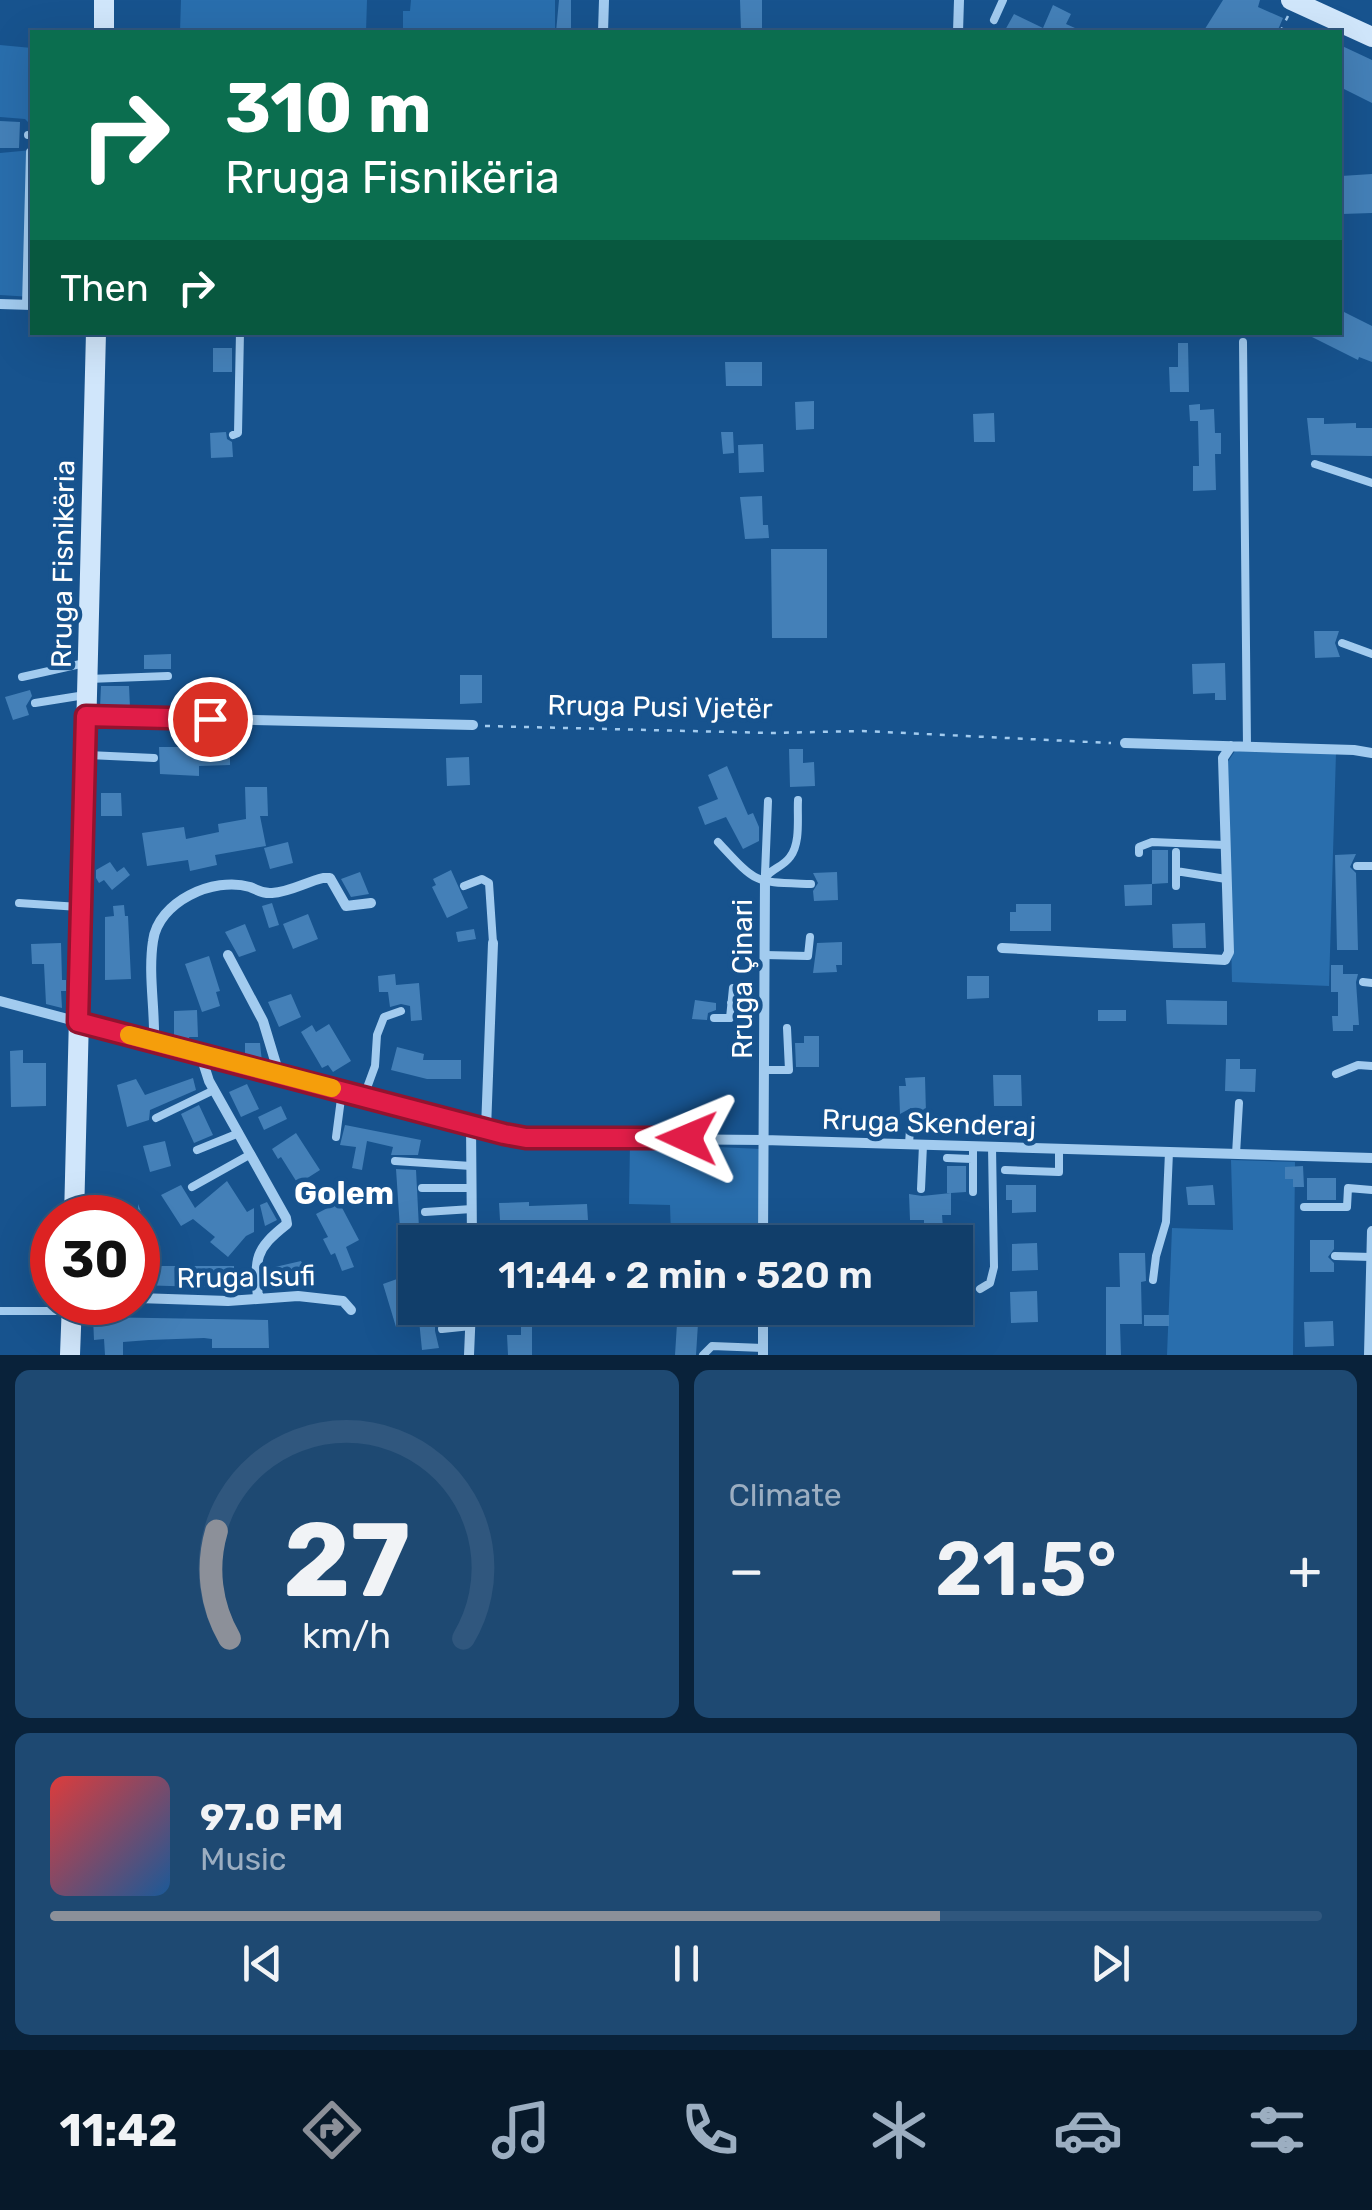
<!DOCTYPE html>
<html lang="en">
<head>
<meta charset="utf-8">
<style>
  :root { --surface:#113e6a; --page:#1e4972; --text:#f1f3f6; --muted:#9caec1; --line:#30577e; --accent:#8c9099 }
  body { margin:0; font-family:Rubik,sans-serif; background:var(--page); color:var(--text); height:100vh; display:flex; flex-direction:column; font-size:38px; white-space:nowrap }
  * { box-sizing:border-box; margin:0 }
  p { font-size:32px; color:var(--muted) }
  .icon { flex:none; width:55px; height:55px; fill:none; stroke:currentColor; stroke-width:2; stroke-linecap:round; stroke-linejoin:round }
  .map { position:relative; height:1355px; overflow:hidden }
  .sheet { display:flex; flex-direction:column; gap:15px; padding:15px; background:#09223a; flex:1 }
  .sheet>* { flex:none }
  .guide { position:absolute; left:30px; top:30px; width:1312px; height:305px; border-radius:0px; box-shadow:0 10px 40px #0002,0 0 0 2px var(--line); background:#0b6e4f; color:#fff; overflow:hidden }
  .speed { position:absolute; left:30px; top:1195px; display:flex; gap:20px; font-size:50px; font-weight:700; text-align:center }
  .speed>* { display:grid; place-content:center; width:130px; height:130px; border-radius:50%; background:var(--surface); box-shadow:0 10px 40px #0002,0 0 0 2px var(--line); line-height:1 }
  .speed .limit { border:15px solid #d22; background:#fff; color:#111 }
  .pin { position:absolute; display:grid; place-items:center; width:85px; height:85px; color:#fff; margin:-42px; border:5px solid #fff; border-radius:50%; box-shadow:0 2px 10px #0007 }
  .me { position:absolute; width:110px; margin:-55px; rotate:271deg; stroke-linejoin:round; filter:drop-shadow(0 0 8px #0008) }
  .turn { display:flex; align-items:center; gap:35px; height:210px; padding:0 30px; font-size:45px }
  .turn .icon { width:130px; height:130px; stroke-width:2.5 }
  .turn b { display:block; font-size:70px; line-height:85px }
  .then { display:flex; align-items:center; height:95px; padding:0 30px; background:#0003; gap:20px; font-size:38px }
  .big { font-size:75px; font-weight:600; line-height:1.1 }
  .sheet .widget { flex:1; display:flex; flex-direction:column; justify-content:center; gap:15px; min-width:0; padding:0 35px; border-radius:15px; background:var(--page) }
  .sheet .dial { align-items:center; gap:0 }
  .dial svg { height:260px; overflow:visible; fill:none; stroke:var(--line); stroke-width:7; stroke-linecap:round; text-anchor:middle }
  .dial text { fill:var(--text); stroke:none }
  .song { display:flex; align-items:center; gap:30px }
  .cover { width:120px; height:120px; border-radius:15px; background:linear-gradient(135deg,hsl(0 70% 55%),hsl(210 70% 35%)) }
  .played { height:10px; border-radius:5px; background:linear-gradient(90deg,var(--accent) 70%,var(--line) 70%) }
  .keys { display:flex; justify-content:space-around; direction:ltr }
  .heat { display:flex; justify-content:space-between; align-items:center; font-size:55px; direction:ltr }
  .sheet .tiles { flex:1; display:grid; gap:15px; grid-template-columns:1fr 1fr }
  .widget:last-child { grid-column:span 2 }
  .trip { position:absolute; left:398px; top:1225px; width:575px; height:100px; border-radius:0px; background:var(--surface); box-shadow:0 10px 40px #0002,0 0 0 2px var(--line); font-weight:600; line-height:100px; text-align:center }
  .menu { display:flex; height:160px; justify-content:space-around; align-items:center; background:#07192a; color:var(--muted) }
  .menu .icon { width:70px; height:70px }
  .menu .on { color:var(--accent) }
  .menu b { font-size:45px; color:var(--text) }
  .map>svg:first-child { display:block }
  .green { fill:#296ead }
  .building { fill:#4480b8 }
  .lines { fill:none; stroke-linecap:round; stroke-linejoin:round }
  .path { stroke:#a2cbef; stroke-width:2.5; stroke-dasharray:5 8; stroke-linecap:butt }
  .lane { stroke:#a2cbef; stroke-width:8 }
  .street { stroke:#a2cbef; stroke-width:10 }
  .secondary { stroke:#d0e6fb; stroke-width:20 }
  .route-casing { stroke:#92132f; stroke-width:25 }
  .route { stroke:#e11d48; stroke-width:18 }
  .slow { stroke:#f59e0b; stroke-width:18 }
  .labels { text-anchor:middle; dominant-baseline:central; stroke-width:9; stroke-linejoin:round; paint-order:stroke }
  .street-label { font-size:28px; fill:#fff; stroke:#17538e }
  .quarter-label { font-size:32px; font-weight:bold; fill:#fff; stroke:#17538e }
</style>
</head>
<body>
<div class="map">
<svg width="1372" height="1355" viewBox="0 0 1372 1355">
  <rect width="100%" height="100%" fill="#17538e"/>
  <!-- green -->
  <path class="green" d="M181,0H367L366,32H180Z
    M411,0H555V32H403V11H410Z
    M0,45L32,48V126L25,119L0,117Z
    M32,150V297L0,295V153Z
    M1235,751L1336,753L1329,986L1232,982L1227,763Z
    M630,1143L761,1149L758,1237L671,1236L670,1205L629,1204Z
    M1231,1160L1295,1162L1293,1355H1167L1172,1228L1233,1230Z"/>
  <!-- building -->
  <path class="building" d="M559,0H571V32H556Z
    M740,0H762V31H741Z
    M1223,0H1260L1258,7L1283,18L1277,32H1231L1222,28L1220,32H1203Z
    M1053,5L1071,14L1066,24L1084,32H1004L1014,14L1043,28Z
    M1340,45L1372,60V103L1340,87Z
    M0,121L20,122L19,148H0Z
    M1372,174V213L1342,214L1341,176Z
    M1340,310L1372,326V362L1359,357L1358,360L1302,332H1340Z
    M1178,343H1188L1189,392H1170L1169,367H1178Z
    M213,348H232V372H213Z
    M725,362H762V386H726Z
    M814,401V429L796,430L795,402Z
    M1200,404V410L1214,409L1215,433H1221V454H1215L1216,490L1193,491V466H1199L1198,421H1190L1189,405Z
    M994,413L995,442H974L973,414Z
    M1307,418H1324V424L1356,423V428H1372V456L1311,455Z
    M226,432L227,439L232,442L233,457L211,458L210,433Z
    M721,432H733L734,453L723,454Z
    M763,444L764,472L739,473L738,445Z
    M762,496L763,525H768L769,538L745,539L740,497Z
    M771,549H827V638H772Z
    M1314,631H1339L1335,643L1340,657L1315,658Z
    M171,654V669H144V655Z
    M1225,663L1226,700H1215V693L1193,694L1192,664Z
    M460,675H482V703L460,704Z
    M101,686H129L130,708H100Z
    M30,690L32,696L26,706L29,715L13,720L5,697Z
    M198,738L230,740V765L199,766V776L160,774L159,747H186L185,739Z
    M789,749H803V763L814,762L815,786L790,787Z
    M469,757L470,785L447,786L446,758Z
    M727,766L748,815L753,813L759,827V841L743,849L726,817L705,825L698,807L718,799L708,775Z
    M245,787H267L268,816H260L266,846L215,855L217,865L190,871L188,860L147,866L142,833L184,827L186,839L219,832L218,824L246,819Z
    M101,793H121L122,816H101Z
    M288,842L293,863L270,869L264,848Z
    M1152,850H1168V883L1152,884Z
    M1356,854L1350,867L1356,873L1358,950H1337L1335,855Z
    M110,862L117,872L124,867L130,875L112,890L104,880L99,883L96,878V870Z
    M451,870L468,908L447,918L432,887L436,885L433,879Z
    M360,872L369,894L351,897L341,879Z
    M837,872L838,900L814,901L813,891L818,883L813,873Z
    M1152,884V905L1125,906L1124,885Z
    M272,903L279,925L269,928L262,906Z
    M1016,904H1051V931H1010V912H1016Z
    M124,905L125,916H128L131,979L105,980V917L114,916L113,906Z
    M308,914L318,939L293,949L283,924Z
    M1205,923L1206,948H1173L1172,924Z
    M245,924L256,951L239,957L225,932Z
    M474,929L476,939L458,942L456,932Z
    M842,942V965H836L837,972L813,973L817,943Z
    M61,943L62,980H66V991H61L62,1008L46,1004L44,964H32L31,944Z
    M209,956L220,991L216,992L220,1006L202,1012L185,964Z
    M1331,965H1343V974H1358L1356,982L1359,1025H1353V1031H1333L1332,1016H1338V992H1331Z
    M395,974L396,985L419,983L422,1020L411,1021L410,1006L401,1004L390,1007L388,992H379L378,976Z
    M967,976H989V998L967,999Z
    M291,994L301,1017L279,1027L268,1002Z
    M695,1000L716,1003V1010L708,1013L707,1020L692,1019Z
    M1166,1000L1227,1001V1025L1167,1024Z
    M197,1010L198,1037H189L190,1042L174,1038V1011Z
    M1098,1010H1126V1021H1098Z
    M329,1024L351,1061L333,1072L328,1065L322,1068L301,1032L312,1025L316,1032Z
    M804,1036H819V1067H796L795,1043H804Z
    M245,1043H260L262,1062L245,1057Z
    M397,1047L424,1054L423,1060H461V1079H427L391,1070Z
    M23,1050V1063H46V1106L11,1107L10,1051Z
    M1226,1059H1240V1069H1256L1255,1092L1225,1091Z
    M993,1075H1021L1022,1106H994Z
    M925,1077L926,1113H918L911,1108L900,1114L899,1086H906L905,1078Z
    M193,1078L196,1090L150,1110L149,1120L127,1127L117,1085L136,1079L145,1095Z
    M247,1084L259,1109L241,1117L229,1092Z
    M199,1105L213,1135L194,1143L181,1114Z
    M281,1106L287,1119L264,1130L258,1117Z
    M345,1125L421,1140L418,1155H391L393,1147L367,1141L362,1170L352,1168L356,1147L340,1145Z
    M296,1133L320,1170L298,1184L281,1157L278,1159L272,1149Z
    M165,1141L171,1166L150,1172L143,1146Z
    M947,1166H966V1192L951,1193V1215H942L943,1228H924V1220H910L909,1194L922,1196L951,1193H947Z
    M1303,1166L1304,1187H1293V1179H1285V1167Z
    M396,1169L416,1170L419,1228L400,1229Z
    M1307,1178H1336V1200H1307Z
    M227,1181L247,1212L254,1208V1232L246,1236L228,1257L210,1242L215,1237L193,1219L181,1226L161,1195L181,1185L195,1208Z
    M1006,1185H1036V1212L1012,1213V1200H1006Z
    M1213,1185L1215,1205H1188L1186,1187Z
    M267,1202L277,1220L265,1226L260,1205Z
    M339,1202L359,1240L346,1247L354,1267L342,1271L335,1253L331,1255L323,1239L328,1237L316,1214Z
    M529,1202V1206L587,1204L588,1220H500L499,1203Z
    M138,1204L150,1234L138,1240Z
    M1310,1240H1334V1249L1328,1257L1334,1263V1272H1310Z
    M1037,1243L1038,1270L1012,1271V1244Z
    M1119,1253H1145L1146,1281L1141,1282L1142,1324H1120L1121,1355H1106V1287H1120Z
    M955,1258H972L973,1322H943V1308H955Z
    M138,1260L156,1261V1266H234V1288L138,1285Z
    M301,1261L307,1274L296,1280L297,1283L281,1287L275,1267Z
    M397,1279L404,1301L415,1298V1308H435V1331L439,1348L422,1350L419,1320L396,1327L383,1284Z
    M1037,1291L1038,1322L1011,1323L1010,1292Z
    M678,1308H699L696,1355H675Z
    M1144,1315H1169V1326H1144Z
    M93,1317L268,1320L269,1348H212V1339L204,1338L149,1340L123,1342V1355H105L104,1339L94,1340Z
    M1333,1321L1334,1346L1305,1347L1304,1322Z
    M532,1323V1355H508L507,1335H521V1324Z"/>
  <g class="lines">
    <!-- path -->
    <path class="path" d="M1280,32L1288,16
      M485,726L771,733L862,731L1111,743"/>
    <!-- lane -->
    <path class="lane" d="M994,20L1003,0
      M28,135H32
      M26,305L30,152
      M1243,342L1247,747
      M233,435L238,433L240,332
      M1315,464L1372,483
      M1342,643L1372,654
      M22,677L85,663
      M88,679L168,676
      M35,703L85,695
      M88,755L154,758
      M718,842C758,885 753,882 811,884
      M1139,853V847L1152,842L1225,845
      M1357,866H1372
      M1176,871L1226,879
      M765,874L768,801
      M765,878C772,868 783,867 790,857C801,843 797,817 798,800
      M464,886L482,879L489,883L493,943
      M1176,886V852
      M19,903L79,907
      M765,955L808,956L810,937
      M1363,982L1372,983
      M731,1003L764,1002
      M714,1018H730L733,988
      M764,1070H789L787,1028
      M1336,1074L1358,1065L1372,1066
      M364,1096L375,1066L377,1035L384,1017L401,1011
      M156,1118L214,1090
      M336,1137L342,1091
      M909,1144L911,1115
      M973,1146V1192
      M197,1150L239,1133
      M1236,1154L1239,1103
      M947,1158L972,1159
      M395,1161L471,1166
      M1005,1170L1059,1172V1149
      M192,1187L251,1154
      M422,1188H472
      M921,1189L923,1145
      M1304,1207H1347L1348,1188L1372,1190
      M425,1212L472,1209
      M472,1227H589
      M451,1242L472,1239
      M528,1242V1240
      M1335,1256L1371,1257
      M1153,1280L1156,1256L1166,1222L1169,1152
      M980,1289L990,1283L994,1267L992,1147
      M0,1311H70
      M442,1329L471,1326
      M703,1355L712,1346L763,1348"/>
    <!-- street -->
    <path class="street" d="M603,32L604,0
      M958,32L959,0
      M0,304L32,305
      M87,716L473,725
      M1125,743L1354,750L1372,753
      M1002,948L1225,960L1229,952L1223,758L1231,746
      M228,955L263,1021L279,1074
      M0,1001L504,1135L526,1138L764,1140L1372,1158
      M154,1041C155,1008 148,974 153,941C158,902 213,876 250,887C258,890 262,894 272,893C290,892 306,882 323,878H330L346,906L371,903
      M200,1053L209,1081L286,1218L287,1224C254,1250 255,1258 258,1299
      M471,1125L472,1242
      M486,1129L493,943
      M763,1242L765,878
      M138,1298L228,1301L298,1296L343,1301L351,1310
      M469,1355L471,1308
      M763,1355V1308
      M1369,1355L1372,1231"/>
    <!-- secondary -->
    <path class="secondary" d="M1291,0L1372,37
      M104,32V0
      M74,1218L96,332
      M70,1355L72,1302"/>
  </g>
  <g class="lines">
    <defs>
      <path id="route" d="M210,719L86,716L78,1022L504,1134L526,1138H687"/>
    </defs>
    <!-- route casing -->
    <use href="#route" class="route-casing"/>
    <!-- route -->
    <use href="#route" class="route"/>
    <!-- slow -->
    <path class="slow" d="M129,1035L332,1088"/>
  </g>
  <g class="labels">
    <!-- street labels -->
    <g class="street-label">
      <text transform="translate(63 564) rotate(-89)">Rruga Fisnikëria</text>
      <text transform="translate(660 707) rotate(1)">Rruga Pusi Vjetër</text>
      <text transform="translate(742 979) rotate(-90)">Rruga Çinari</text>
      <text transform="translate(929 1123) rotate(2)">Rruga Skenderaj</text>
      <text transform="translate(246 1277) rotate(-1)">Rruga Isufi</text>
    </g>
    <!-- quarter labels -->
    <g class="quarter-label">
      <text x="344" y="1193">Golem</text>
    </g>
  </g>
</svg>
<div class="speed"><div class="limit">30</div></div>
<div class="pin" style="left:210px;top:719px;background:#d93025"><svg class="icon" aria-label="arrive" viewBox="0 0 24 24"><path d="M6 21V4h12l-3 4 3 4H6"/></svg></div>
<svg class="me" style="left:687px;top:1138px" viewBox="-20 -20 40 40"><path d="M0-17L14 15 0 8-14 15z" fill="#e11d48" stroke="#fff" stroke-width="4"/></svg>
<div class="trip">11:44 · 2 min · 520 m</div>
<div class="guide">
<div class="turn"><svg class="icon" aria-label="right" viewBox="0 0 24 24"><path d="M7 20v-9h11M14 6l5 5-5 5"/></svg><div><b>310 m</b>Rruga Fisnikëria</div></div>
<div class="then">Then<svg class="icon" aria-label="right" viewBox="0 0 24 24"><path d="M7 20v-9h11M14 6l5 5-5 5"/></svg></div>
</div>
</div>
<section class="sheet">
<div class="tiles">
<div class="widget dial"><svg viewBox="0 0 100 80">
<path d="M14 69A42 42 0 1 1 86 69"/>
<path d="M14 69A42 42 0 0 1 10 36" stroke="#8c9099"/>
<text x="50" y="56" font-size="32" font-weight="700">27</text>
<text x="50" y="72" font-size="11">km/h</text>
</svg></div>
<div class="widget"><p>Climate</p>
<div class="heat"><a>−</a><b class="big">21.5°</b><a>+</a></div>
</div>
<div class="widget">
<div class="song"><i class="cover"></i><div><b>97.0 FM</b><p>Music</p></div></div>
<div class="played"></div>
<div class="keys"><svg class="icon" aria-label="previous" viewBox="0 0 24 24"><path d="M18 5L8 12l10 7zM5 5v14"/></svg><svg class="icon" aria-label="pause" viewBox="0 0 24 24"><path d="M8 5v14M16 5v14"/></svg><svg class="icon" aria-label="next" viewBox="0 0 24 24"><path d="M6 5l10 7-10 7zM19 5v14"/></svg></div>
</div>
</div>
</section>
<nav class="menu">
<b>11:42</b>
<svg class="icon on" aria-label="directions" viewBox="0 0 24 24"><path d="M12 3l9 9-9 9-9-9zM9 14v-3h6M13 9l2 2-2 2"/></svg>
<svg class="icon" aria-label="music" viewBox="0 0 24 24"><path d="M9 18V5l10-2v13"/><circle cx="6" cy="18" r="3"/><circle cx="16" cy="16" r="3"/></svg>
<svg class="icon" aria-label="phone" viewBox="0 0 24 24"><path d="M5 4h4l2 5-3 2q2 4 5 5l2-3 5 2v4C11 20 4 13 5 4z"/></svg>
<svg class="icon" aria-label="climate" viewBox="0 0 24 24"><path d="M12 3v18M4 7l16 10M4 17L20 7"/></svg>
<svg class="icon" aria-label="car" viewBox="0 0 24 24"><path d="M5 17H2v-5l4-1 3-4h7l3 4 3 1v5h-3M9 17h6M6 11h13"/><circle cx="7" cy="17" r="2"/><circle cx="17" cy="17" r="2"/></svg>
<svg class="icon" aria-label="filters" viewBox="0 0 24 24"><path d="M4 7h16M4 17h16"/><circle cx="9" cy="7" r="2"/><circle cx="15" cy="17" r="2"/></svg>
</nav>
</body>
</html>
